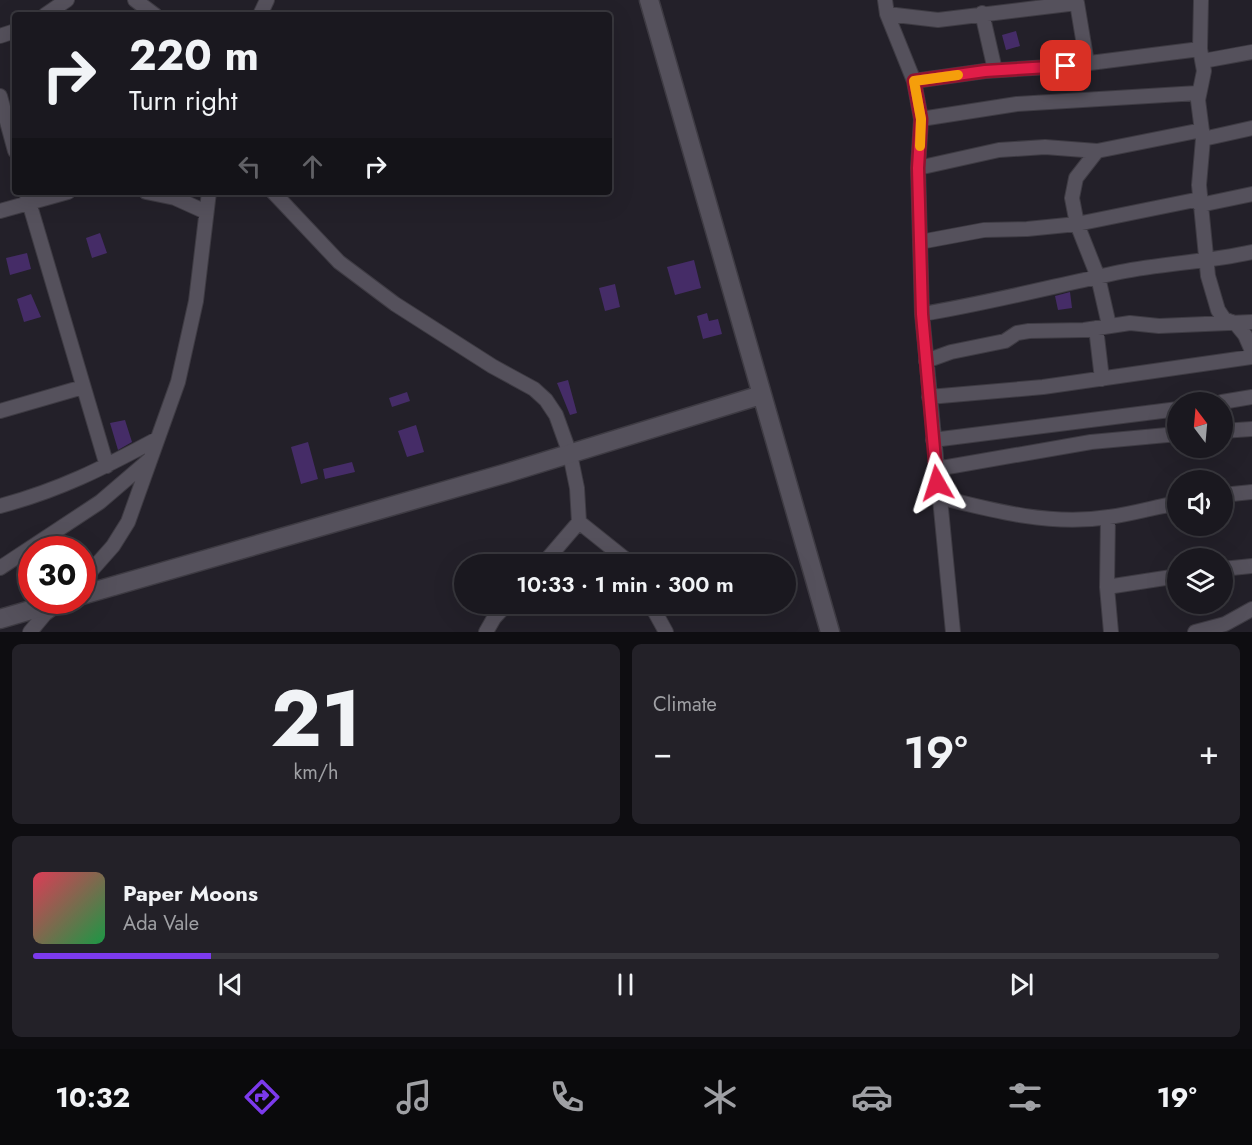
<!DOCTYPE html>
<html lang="en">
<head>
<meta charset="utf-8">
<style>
  :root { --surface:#1a181f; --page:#232128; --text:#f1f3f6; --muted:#9fa0a4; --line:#38373d; --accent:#7c3aed }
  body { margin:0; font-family:Jost,sans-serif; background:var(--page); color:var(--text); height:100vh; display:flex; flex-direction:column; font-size:22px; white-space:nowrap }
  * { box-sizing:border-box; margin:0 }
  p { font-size:20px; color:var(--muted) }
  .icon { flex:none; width:33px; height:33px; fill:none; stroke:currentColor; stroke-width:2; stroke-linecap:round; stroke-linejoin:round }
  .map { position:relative; height:632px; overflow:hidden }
  .drawer { display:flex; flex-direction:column; gap:12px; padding:12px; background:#0e0d11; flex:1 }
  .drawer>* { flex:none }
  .guide { position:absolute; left:12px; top:12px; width:600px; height:183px; border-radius:6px; box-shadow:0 6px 24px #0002,0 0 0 2px var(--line); background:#1a181f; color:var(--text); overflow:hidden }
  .needle { width:39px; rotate:344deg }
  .fabs { position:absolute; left:1167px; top:392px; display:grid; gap:12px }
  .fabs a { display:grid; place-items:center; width:66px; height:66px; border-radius:50%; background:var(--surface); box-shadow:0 6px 24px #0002,0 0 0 2px var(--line); font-size:30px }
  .speed { position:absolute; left:18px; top:536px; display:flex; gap:12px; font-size:30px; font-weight:700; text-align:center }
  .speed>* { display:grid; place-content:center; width:78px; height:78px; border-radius:50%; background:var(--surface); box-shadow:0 6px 24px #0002,0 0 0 2px var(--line); line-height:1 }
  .speed .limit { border:9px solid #d22; background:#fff; color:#111 }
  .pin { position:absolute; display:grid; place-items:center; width:51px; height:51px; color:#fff; margin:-26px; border-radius:12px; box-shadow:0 3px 9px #0006 }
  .me { position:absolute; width:66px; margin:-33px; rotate:354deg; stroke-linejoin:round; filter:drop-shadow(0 0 4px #0008) }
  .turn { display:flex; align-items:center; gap:21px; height:126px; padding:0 18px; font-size:27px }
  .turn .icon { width:78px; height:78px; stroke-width:2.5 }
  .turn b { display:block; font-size:42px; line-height:51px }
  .lanes { display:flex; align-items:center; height:57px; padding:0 18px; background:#0003; justify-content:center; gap:30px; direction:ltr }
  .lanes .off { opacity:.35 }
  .big { font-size:45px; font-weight:600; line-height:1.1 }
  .drawer .tile { flex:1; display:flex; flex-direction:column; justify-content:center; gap:9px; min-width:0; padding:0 21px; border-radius:9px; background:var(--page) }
  .drawer .dial { align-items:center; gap:0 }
  .dial b { font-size:78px; line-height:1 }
  .song { display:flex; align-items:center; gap:18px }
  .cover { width:72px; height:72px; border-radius:9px; background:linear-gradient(135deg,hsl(350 70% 55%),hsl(140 70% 35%)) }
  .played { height:6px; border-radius:3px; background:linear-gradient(90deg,var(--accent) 15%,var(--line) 15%) }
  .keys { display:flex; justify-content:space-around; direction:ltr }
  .heat { display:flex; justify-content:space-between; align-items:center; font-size:33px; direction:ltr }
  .drawer .tiles { flex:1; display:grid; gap:12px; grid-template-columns:1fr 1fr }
  .tile:last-child { grid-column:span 2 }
  .trip { position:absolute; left:454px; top:554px; width:342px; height:60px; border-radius:30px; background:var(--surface); box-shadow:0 6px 24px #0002,0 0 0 2px var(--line); font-weight:600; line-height:60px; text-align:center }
  .menu { display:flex; height:96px; justify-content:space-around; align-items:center; background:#0a0a0c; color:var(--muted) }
  .menu .icon { width:42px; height:42px }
  .menu .on { color:var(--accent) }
  .menu b { font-size:27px; color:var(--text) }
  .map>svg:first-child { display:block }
  .building { fill:#452c67 }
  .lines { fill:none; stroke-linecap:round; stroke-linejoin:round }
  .street-casing { stroke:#3e3b43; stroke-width:16 }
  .secondary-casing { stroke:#3e3b43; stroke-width:21 }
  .street { stroke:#55515c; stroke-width:14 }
  .secondary { stroke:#55515c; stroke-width:18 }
  .route-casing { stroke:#92132f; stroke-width:15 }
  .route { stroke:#e11d48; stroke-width:10 }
  .slow { stroke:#f59e0b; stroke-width:10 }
</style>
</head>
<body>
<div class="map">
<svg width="1252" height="632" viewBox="0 0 1252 632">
  <rect width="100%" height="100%" fill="#232029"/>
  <!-- building -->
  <path class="building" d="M1016,31L1020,46L1006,50L1002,35Z
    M100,233L107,253L92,258L86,238Z
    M27,253L31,269L10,275L6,258Z
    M694,260L701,288L675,295L667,267Z
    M615,284L620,307L605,311L599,288Z
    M1070,292L1072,308L1058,310L1055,296Z
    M31,294L41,317L24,322L17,299Z
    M707,313L709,321L718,319L722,334L703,339L697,316Z
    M568,380L577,413L570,415L557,383Z
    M407,392L410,401L392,407L389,398Z
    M125,420L132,442L118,450L110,423Z
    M416,425L424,452L407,457L398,431Z
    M308,442L318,479L301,484L291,447Z
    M352,462L355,472L325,479L323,469Z"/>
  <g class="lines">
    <defs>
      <path id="street" d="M135,0L155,15
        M885,0L887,14L914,81L921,119L918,168L922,314L953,632
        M1201,0L1200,49L1204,71L1198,100L1203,139L1199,185L1208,276L1218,310L1224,319L1236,324L1245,335L1252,351
        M982,13L995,70
        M887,14L938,20L1077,3L1087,63
        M45,15L67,0
        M260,15L267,0
        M0,36L15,31
        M1203,61L1252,52
        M914,81L985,71L1066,66L1200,49
        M0,96L15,151
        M921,119L1017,104L1198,93
        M1203,139L1252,128
        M1097,151L1076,178L1072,198L1077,224L1098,277L1109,325
        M918,168L999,150L1045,147L1097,151L1202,130
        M26,192L107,466
        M146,192L175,198L206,212
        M273,192L339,262L395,304L492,366L534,389L546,400L556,415L570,454L577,488L579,522L543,564
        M1200,205L1252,194
        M0,211L68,192
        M920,242L984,230L1027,229L1077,224L1200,199
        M922,314C989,303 1054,286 1120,272C1164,263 1208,262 1252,252
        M1096,328L1102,379
        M926,361L951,352L1005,341L1017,333L1029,331L1084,330L1130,323L1159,326L1252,322
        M929,397L1043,387L1252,357
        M1222,402L1252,397
        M0,411L83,387
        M1222,431L1252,429
        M933,440L1178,409
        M936,469L1091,442L1178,434
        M1222,495L1252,492
        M939,497C994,511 1051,526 1109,517C1132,514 1155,507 1178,503
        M0,506C60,490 103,468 157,439
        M1108,517L1107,587L1111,632
        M579,522L624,558L627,564
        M0,568L100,502L149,460
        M1222,569L1252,566
        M82,581L113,546L128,522L178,382L196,301L209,192
        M1107,587L1178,576
        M650,603L666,632
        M30,632L45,614L57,605
        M486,632L494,618L508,603
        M1195,632L1225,624L1252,609"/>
      <path id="secondary" d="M649,0L830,632
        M82,595L507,473L761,395
        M0,619L65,600"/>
    </defs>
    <!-- street casing -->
    <use href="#street" class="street-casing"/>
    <!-- secondary casing -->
    <use href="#secondary" class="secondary-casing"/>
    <!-- street -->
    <use href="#street" class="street"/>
    <!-- secondary -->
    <use href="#secondary" class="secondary"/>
  </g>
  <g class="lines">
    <defs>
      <path id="route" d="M937,483L922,314L918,168L921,119L914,81L985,71L1066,66"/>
    </defs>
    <!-- route casing -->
    <use href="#route" class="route-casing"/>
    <!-- route -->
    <use href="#route" class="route"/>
    <!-- slow -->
    <path class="slow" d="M920,146L921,119L914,81L958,75"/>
  </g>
</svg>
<div class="fabs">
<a><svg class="needle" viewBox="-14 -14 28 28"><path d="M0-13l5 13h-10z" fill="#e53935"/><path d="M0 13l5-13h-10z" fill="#9fa0a4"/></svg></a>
<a><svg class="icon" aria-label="sound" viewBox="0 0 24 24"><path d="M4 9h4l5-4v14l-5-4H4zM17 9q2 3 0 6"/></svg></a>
<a><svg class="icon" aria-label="layers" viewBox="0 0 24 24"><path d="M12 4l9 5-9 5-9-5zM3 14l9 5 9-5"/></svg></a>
</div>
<div class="speed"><div class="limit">30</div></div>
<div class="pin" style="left:1066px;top:66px;background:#d93025"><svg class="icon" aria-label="arrive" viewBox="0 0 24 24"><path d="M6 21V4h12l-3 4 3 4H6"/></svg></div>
<svg class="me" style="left:937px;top:483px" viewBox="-20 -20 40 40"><path d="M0-17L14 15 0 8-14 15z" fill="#e11d48" stroke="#fff" stroke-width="4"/></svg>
<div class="trip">10:33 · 1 min · 300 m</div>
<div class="guide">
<div class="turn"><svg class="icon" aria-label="right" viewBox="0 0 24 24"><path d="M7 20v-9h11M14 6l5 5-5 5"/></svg><div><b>220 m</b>Turn right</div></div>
<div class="lanes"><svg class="icon off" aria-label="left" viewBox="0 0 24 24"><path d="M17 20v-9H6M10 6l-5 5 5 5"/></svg><svg class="icon off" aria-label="ahead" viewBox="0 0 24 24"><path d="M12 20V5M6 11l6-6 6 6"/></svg><svg class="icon" aria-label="right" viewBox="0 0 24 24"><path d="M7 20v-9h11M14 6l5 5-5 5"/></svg></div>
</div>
</div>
<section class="drawer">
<div class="tiles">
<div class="tile dial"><b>21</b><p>km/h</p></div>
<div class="tile"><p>Climate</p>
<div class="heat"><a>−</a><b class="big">19°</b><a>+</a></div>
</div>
<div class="tile">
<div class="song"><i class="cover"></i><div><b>Paper Moons</b><p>Ada Vale</p></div></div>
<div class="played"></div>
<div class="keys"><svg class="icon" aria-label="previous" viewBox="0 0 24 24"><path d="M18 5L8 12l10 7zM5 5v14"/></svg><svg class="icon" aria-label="pause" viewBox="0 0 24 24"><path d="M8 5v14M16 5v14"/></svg><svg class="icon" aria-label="next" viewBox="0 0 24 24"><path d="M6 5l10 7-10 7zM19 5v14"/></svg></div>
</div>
</div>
</section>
<nav class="menu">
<b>10:32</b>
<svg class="icon on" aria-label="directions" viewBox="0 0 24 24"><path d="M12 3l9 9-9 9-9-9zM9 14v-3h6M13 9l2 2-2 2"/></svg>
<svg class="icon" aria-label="music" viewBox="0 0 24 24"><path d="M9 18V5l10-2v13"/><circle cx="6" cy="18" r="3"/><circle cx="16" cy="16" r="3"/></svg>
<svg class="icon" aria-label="phone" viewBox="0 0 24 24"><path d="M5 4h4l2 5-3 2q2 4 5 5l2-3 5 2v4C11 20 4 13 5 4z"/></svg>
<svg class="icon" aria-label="climate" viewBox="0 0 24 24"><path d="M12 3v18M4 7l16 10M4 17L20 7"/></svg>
<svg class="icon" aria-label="car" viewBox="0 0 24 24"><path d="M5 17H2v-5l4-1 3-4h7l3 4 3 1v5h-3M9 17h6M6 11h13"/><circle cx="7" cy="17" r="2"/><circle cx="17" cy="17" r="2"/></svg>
<svg class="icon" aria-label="filters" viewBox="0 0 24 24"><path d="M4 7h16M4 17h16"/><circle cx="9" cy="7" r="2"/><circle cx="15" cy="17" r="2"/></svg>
<b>19°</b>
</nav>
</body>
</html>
